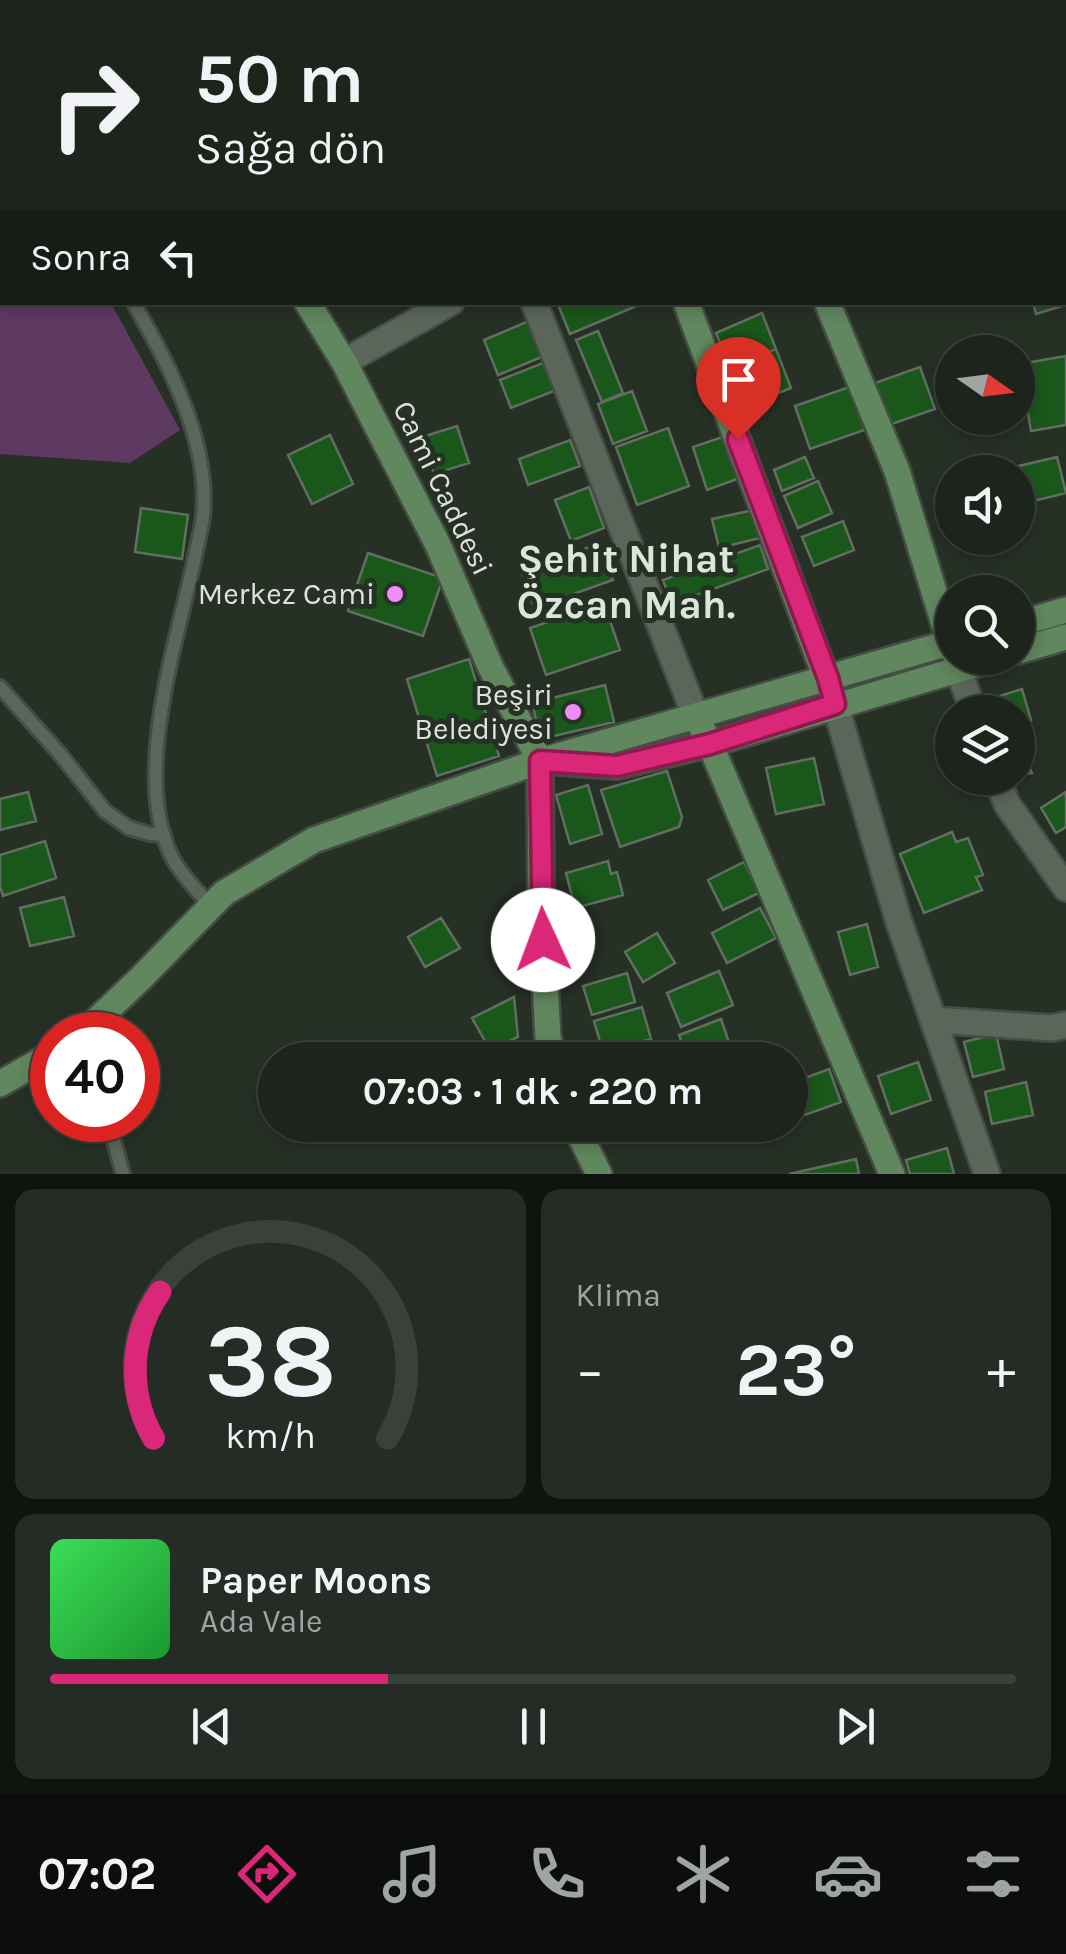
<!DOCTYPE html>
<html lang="tr">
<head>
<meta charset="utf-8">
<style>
  :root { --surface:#1c241c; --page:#252c25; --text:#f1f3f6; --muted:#a0a4a3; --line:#3a413b; --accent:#db2777 }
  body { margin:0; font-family:Karla,sans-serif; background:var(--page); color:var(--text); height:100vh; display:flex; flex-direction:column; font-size:38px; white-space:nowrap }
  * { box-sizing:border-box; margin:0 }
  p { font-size:32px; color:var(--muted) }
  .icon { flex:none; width:55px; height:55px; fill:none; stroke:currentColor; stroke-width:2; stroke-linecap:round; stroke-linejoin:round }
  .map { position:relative; height:1174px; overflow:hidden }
  .panel { display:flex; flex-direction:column; gap:15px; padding:15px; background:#0f140f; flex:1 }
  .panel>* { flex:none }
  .guide { position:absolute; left:0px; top:0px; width:1068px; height:305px; box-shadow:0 5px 15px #0003,0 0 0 2px var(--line); background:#1c241c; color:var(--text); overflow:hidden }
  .needle { width:65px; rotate:104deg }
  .controls { position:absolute; left:935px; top:335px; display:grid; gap:20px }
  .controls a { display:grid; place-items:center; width:100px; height:100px; border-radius:50%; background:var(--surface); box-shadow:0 5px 15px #0003,0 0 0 2px var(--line); font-size:50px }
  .speed { position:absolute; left:30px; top:1012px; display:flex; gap:20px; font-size:50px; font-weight:700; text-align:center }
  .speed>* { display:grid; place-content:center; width:130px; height:130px; border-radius:50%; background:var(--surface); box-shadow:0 5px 15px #0003,0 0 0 2px var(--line); line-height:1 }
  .speed .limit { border:15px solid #d22; background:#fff; color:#111 }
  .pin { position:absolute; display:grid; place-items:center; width:85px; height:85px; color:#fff; margin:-102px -42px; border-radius:50% 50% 50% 0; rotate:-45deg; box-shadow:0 0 10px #0007 }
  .pin .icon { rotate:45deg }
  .me { position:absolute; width:110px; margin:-55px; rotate:358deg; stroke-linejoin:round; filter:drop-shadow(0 0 8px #0008) }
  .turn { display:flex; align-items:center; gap:35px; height:210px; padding:0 30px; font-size:45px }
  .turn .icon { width:130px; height:130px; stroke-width:2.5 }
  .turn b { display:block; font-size:70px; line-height:85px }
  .then { display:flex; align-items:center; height:95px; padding:0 30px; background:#0003; gap:20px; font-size:38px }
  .big { font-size:75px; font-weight:700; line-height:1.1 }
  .panel .widget { flex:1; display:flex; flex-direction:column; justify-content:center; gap:15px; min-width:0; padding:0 35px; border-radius:20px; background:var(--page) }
  .panel .dial { align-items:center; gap:0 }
  .dial svg { height:260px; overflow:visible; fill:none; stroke:var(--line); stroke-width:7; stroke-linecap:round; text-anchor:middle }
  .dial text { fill:var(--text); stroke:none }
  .song { display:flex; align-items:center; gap:30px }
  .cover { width:120px; height:120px; border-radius:15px; background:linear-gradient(135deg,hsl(130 70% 55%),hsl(130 70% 35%)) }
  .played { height:10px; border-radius:5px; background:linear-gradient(90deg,var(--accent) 35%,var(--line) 35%) }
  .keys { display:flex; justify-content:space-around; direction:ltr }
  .heat { display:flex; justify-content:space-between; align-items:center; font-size:55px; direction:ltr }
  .panel .tiles { flex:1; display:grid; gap:15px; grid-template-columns:1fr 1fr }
  .widget:last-child { grid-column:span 2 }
  .trip { position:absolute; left:258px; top:1042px; width:550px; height:100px; border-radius:50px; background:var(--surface); box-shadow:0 5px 15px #0003,0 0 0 2px var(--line); font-weight:700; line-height:100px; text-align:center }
  .tab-bar { display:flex; height:160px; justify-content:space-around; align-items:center; background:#0b0e0b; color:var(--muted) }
  .tab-bar .icon { width:70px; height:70px }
  .tab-bar .current { color:var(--accent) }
  .tab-bar b { font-size:45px; color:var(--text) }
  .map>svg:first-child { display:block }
  .green { fill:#5e3962 }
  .building { fill:#1a571a; stroke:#636e62; stroke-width:2.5 }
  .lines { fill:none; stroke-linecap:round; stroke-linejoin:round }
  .lane-casing { stroke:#444d44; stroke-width:18 }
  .street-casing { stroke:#444d44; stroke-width:30 }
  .secondary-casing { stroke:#444d44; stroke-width:30 }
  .lane { stroke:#5b665a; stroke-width:12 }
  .street { stroke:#5b665a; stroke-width:25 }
  .secondary { stroke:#60875e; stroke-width:25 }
  .route-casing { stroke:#8e194d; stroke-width:25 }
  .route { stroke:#db2777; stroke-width:18 }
  .poi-dot { fill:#ee8cf8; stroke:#263025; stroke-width:4 }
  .labels { text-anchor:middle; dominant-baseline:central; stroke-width:10; stroke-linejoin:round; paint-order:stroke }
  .street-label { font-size:30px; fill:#dde3dc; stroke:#263025 }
  .poi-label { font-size:30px; fill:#dde3dc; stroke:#263025; text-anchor:end }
  .district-label { font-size:40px; font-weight:bold; fill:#dae8d9; stroke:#263025 }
</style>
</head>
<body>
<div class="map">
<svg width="1066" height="1174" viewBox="0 0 1066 1174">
  <rect width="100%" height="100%" fill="#263025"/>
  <!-- green -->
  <path class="green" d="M0,141L2,144V302L111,303L180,430L130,463L0,454Z"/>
  <!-- building -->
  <path class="building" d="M328,0H393L394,2H329Z
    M557,302H646L570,334Z
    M1033,302H1065L1066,305L1036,314Z
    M762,313L776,349L730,368L716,333Z
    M529,321L544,356L498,375L484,340Z
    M598,331L623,393L602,402L576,340Z
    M776,349L791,388L745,406L730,368Z
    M1066,356V425L1031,431L1020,364Z
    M548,361L559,389L511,408L500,380Z
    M920,367L935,409L889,425L875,383Z
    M852,386L867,429L810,449L795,406Z
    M632,391L647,431L613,444L598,404Z
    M457,426L469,463L434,474L422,437Z
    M668,428L689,486L637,505L616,447Z
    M330,435L353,484L312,504L288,455Z
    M725,436L740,478L707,490L693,447Z
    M570,440L580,466L528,485L519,459Z
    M805,457L814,478L782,491L774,470Z
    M1057,457L1066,493L1018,505V472H993Z
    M818,481L832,513L798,528L784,496Z
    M589,487L604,528L571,541L555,500Z
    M141,508L188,515L182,559L135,552Z
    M758,509L764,537L719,548L712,519Z
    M843,521L854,550L814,566L802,537Z
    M600,543L613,580L534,608L521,571Z
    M760,545L768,569L672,604L663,580Z
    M368,553L443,578L423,636L348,611Z
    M604,603L620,650L546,675L530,628Z
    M469,659L499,756L437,776L407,679Z
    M605,685L614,722L541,739L532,703Z
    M1022,689L1031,720L1018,725V712H980L977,703Z
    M1018,739L1032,773L1018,775Z
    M814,758L824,804L776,814L766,768Z
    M667,771L682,817L679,827L620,847L601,790Z
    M588,785L602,834L570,844L556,795Z
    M28,792L36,821L0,830V799Z
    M1066,792V827L1056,833L1041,808Z
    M952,832L956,842L968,838L983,875L976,877L982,890L924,913L900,854Z
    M45,841L56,878L3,896L0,886V855Z
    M608,861L611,874L617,872L623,895L575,908L566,873Z
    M744,862L759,893L723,910L708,880Z
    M64,897L74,936L30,946L20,908Z
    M760,908L776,938L727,963L712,933Z
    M441,918L460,948L425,967L408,937Z
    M867,924L878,967L850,975L838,932Z
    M657,933L675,963L643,982L625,952Z
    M719,971L733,1005L681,1027L667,993Z
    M627,973L635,1002L592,1015L583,986Z
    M514,997L518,1037L490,1050L472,1018Z
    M642,1007L651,1039L603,1052L594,1021Z
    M721,1019L735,1060H688L679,1035Z
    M996,1034L1004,1069L973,1077L964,1042Z
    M918,1062L931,1100L891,1114L878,1076Z
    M829,1069L841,1102L805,1115L794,1082Z
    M1026,1082L1033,1115L992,1124L985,1092Z
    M947,1148L954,1174H910L906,1160Z
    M856,1159L859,1174H789Z"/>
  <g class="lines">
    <defs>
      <path id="lane" d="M0,130L2,132
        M133,302C169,364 210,442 203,516C201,531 197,546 194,561C176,645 131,780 173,859C182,876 199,892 211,907
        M0,687L60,754L105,811L129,828L150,834L164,835
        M108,1120L123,1174"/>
      <path id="street" d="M438,2L446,0
        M1025,2L1030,0
        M534,302L696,717
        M344,362L451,302
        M958,669L974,712
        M835,704L899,922L987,1174
        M997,778L1007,804L1066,888
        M934,1020L1052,1028L1066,1025"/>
      <path id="secondary" d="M125,0L126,2
        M570,0L571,2
        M705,0L706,2
        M970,0L971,2
        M1065,250L1066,252
        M307,302L344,362L438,545L490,666L540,761L541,908L548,1038L554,1060
        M686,302L831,691
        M827,302L897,471L952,650
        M1018,624L1066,610
        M1018,651L1066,637
        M696,717L710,744L892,1174
        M560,762L617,766L710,744L997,658
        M81,1035L141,978L224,893L314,840L540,761L952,642
        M0,1084L52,1054
        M575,1125L599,1174"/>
    </defs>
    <!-- lane casing -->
    <use href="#lane" class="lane-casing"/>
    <!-- street casing -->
    <use href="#street" class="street-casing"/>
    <!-- secondary casing -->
    <use href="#secondary" class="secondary-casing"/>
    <!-- lane -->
    <use href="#lane" class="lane"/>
    <!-- street -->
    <use href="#street" class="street"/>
    <!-- secondary -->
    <use href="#secondary" class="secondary"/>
  </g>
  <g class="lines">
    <defs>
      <path id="route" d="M543,940L540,761L617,766L710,744L835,704L828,678L738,439"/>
    </defs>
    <!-- route casing -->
    <use href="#route" class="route-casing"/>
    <!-- route -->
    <use href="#route" class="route"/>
  </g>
  <!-- markers -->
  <g class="poi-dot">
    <circle cx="395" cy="594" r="10"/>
    <circle cx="573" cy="712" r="10"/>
  </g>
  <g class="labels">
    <!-- street labels -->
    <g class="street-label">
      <text transform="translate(443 488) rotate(64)">Cami Caddesi</text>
    </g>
    <!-- poi labels -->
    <g class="poi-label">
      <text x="375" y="594">Merkez Cami</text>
      <text x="553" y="695">Beşiri<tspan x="553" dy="34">Belediyesi</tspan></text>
    </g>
    <!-- district labels -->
    <g class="district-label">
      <text x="626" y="558">Şehit Nihat<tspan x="626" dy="46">Özcan Mah.</tspan></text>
    </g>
  </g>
</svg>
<div class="controls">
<a><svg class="needle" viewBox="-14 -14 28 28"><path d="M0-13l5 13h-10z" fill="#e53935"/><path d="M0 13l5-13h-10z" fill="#a0a4a3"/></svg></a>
<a><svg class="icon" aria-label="sound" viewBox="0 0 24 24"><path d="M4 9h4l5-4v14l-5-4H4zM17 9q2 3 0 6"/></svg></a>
<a><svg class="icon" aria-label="search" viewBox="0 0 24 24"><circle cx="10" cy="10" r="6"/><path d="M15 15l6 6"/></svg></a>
<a><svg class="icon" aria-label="layers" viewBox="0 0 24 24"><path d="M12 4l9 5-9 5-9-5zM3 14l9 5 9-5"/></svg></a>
</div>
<div class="speed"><div class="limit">40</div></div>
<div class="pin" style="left:738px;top:439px;background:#d93025"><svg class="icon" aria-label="arrive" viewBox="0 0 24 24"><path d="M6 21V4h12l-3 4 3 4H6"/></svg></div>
<svg class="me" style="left:543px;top:940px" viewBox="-20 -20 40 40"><circle r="19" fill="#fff"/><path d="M0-13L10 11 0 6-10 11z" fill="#db2777"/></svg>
<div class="trip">07:03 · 1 dk · 220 m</div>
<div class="guide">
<div class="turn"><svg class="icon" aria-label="right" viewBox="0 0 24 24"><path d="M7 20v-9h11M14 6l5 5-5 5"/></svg><div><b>50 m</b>Sağa dön</div></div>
<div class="then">Sonra<svg class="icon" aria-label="left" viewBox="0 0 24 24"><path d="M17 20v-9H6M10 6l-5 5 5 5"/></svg></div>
</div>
</div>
<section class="panel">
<div class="tiles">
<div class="widget dial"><svg viewBox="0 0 100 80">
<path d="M14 69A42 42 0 1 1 86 69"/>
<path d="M14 69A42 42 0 0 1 16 24" stroke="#db2777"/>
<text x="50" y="56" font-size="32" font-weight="700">38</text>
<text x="50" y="72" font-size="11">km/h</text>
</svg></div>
<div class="widget"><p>Klima</p>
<div class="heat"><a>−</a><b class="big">23°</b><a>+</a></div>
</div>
<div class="widget">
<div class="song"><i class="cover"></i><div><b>Paper Moons</b><p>Ada Vale</p></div></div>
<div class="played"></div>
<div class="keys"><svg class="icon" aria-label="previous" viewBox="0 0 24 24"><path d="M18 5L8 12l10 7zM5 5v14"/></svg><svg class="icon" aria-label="pause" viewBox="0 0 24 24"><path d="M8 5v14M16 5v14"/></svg><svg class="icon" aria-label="next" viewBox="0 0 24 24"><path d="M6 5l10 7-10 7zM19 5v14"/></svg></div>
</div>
</div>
</section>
<nav class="tab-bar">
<b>07:02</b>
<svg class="icon current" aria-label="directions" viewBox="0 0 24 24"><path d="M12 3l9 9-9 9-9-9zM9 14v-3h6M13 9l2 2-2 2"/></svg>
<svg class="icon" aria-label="music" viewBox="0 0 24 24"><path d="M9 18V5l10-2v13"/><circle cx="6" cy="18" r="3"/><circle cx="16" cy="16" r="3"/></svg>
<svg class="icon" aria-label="phone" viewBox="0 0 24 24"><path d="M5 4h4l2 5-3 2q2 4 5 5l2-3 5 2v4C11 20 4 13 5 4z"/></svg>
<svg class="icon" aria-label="climate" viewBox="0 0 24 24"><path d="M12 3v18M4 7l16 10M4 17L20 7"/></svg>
<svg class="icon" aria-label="car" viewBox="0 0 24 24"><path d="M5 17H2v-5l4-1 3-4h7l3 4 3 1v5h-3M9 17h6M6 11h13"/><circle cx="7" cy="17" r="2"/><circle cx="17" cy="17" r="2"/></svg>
<svg class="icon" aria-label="filters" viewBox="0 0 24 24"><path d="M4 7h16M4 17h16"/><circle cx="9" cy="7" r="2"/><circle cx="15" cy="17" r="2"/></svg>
</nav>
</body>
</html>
